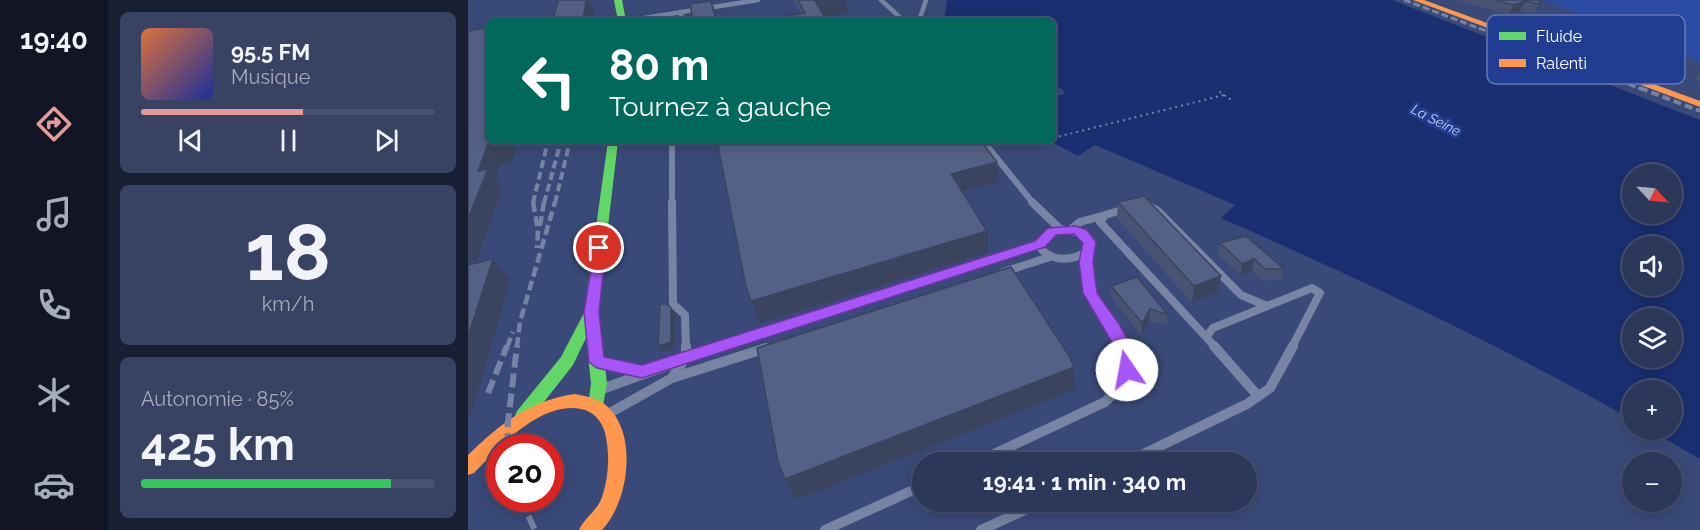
<!DOCTYPE html>
<html lang="fr">
<head>
<meta charset="utf-8">
<style>
  :root { --surface:#2c385a; --page:#384363; --text:#f1f3f6; --muted:#a6acbb; --line:#485270; --accent:#e69b98 }
  body { margin:0; font-family:Raleway,sans-serif; background:var(--page); color:var(--text); height:100vh; display:flex; flex-direction:column; font-size:22px; white-space:nowrap }
  * { box-sizing:border-box; margin:0 }
  p { font-size:20px; color:var(--muted) }
  .icon { flex:none; width:33px; height:33px; fill:none; stroke:currentColor; stroke-width:2; stroke-linecap:round; stroke-linejoin:round }
  .map { position:relative; flex:1; overflow:hidden }
  .side { display:flex; flex-direction:column; gap:12px; padding:12px; background:#181f32; width:360px }
  .side>* { flex:none }
  .top-card { position:absolute; left:18px; top:18px; width:570px; height:126px; border-radius:9px; box-shadow:0 3px 15px #0003,0 0 0 2px var(--line); background:#00695c; color:#fff; overflow:hidden }
  .needle { width:39px; rotate:116deg }
  .buttons { position:absolute; left:1154px; top:164px; display:grid; gap:12px }
  .buttons a { display:grid; place-items:center; width:60px; height:60px; border-radius:50%; background:var(--surface); box-shadow:0 3px 15px #0003,0 0 0 2px var(--line); font-size:30px }
  .speed { position:absolute; left:18px; top:434px; display:flex; gap:12px; font-size:30px; font-weight:700; text-align:center }
  .speed>* { display:grid; place-content:center; width:78px; height:78px; border-radius:50%; background:var(--surface); box-shadow:0 3px 15px #0003,0 0 0 2px var(--line); line-height:1 }
  .speed .limit { border:9px solid #d22; background:#fff; color:#111 }
  .pin { position:absolute; display:grid; place-items:center; width:51px; height:51px; color:#fff; margin:-26px; border:3px solid #fff; border-radius:50%; box-shadow:0 2px 6px #0007 }
  .me { position:absolute; width:66px; margin:-33px; rotate:348deg; stroke-linejoin:round; filter:drop-shadow(0 0 4px #0008) }
  .turn { display:flex; align-items:center; gap:21px; height:126px; padding:0 24px; font-size:27px }
  .turn .icon { width:78px; height:78px; stroke-width:2.5 }
  .turn b { display:block; font-size:42px; line-height:51px }
  .big { font-size:45px; font-weight:700; line-height:1.1 }
  .side .tile { flex:1; display:flex; flex-direction:column; justify-content:center; gap:9px; min-width:0; padding:0 21px; border-radius:9px; background:var(--page) }
  .side .dial { align-items:center; gap:0 }
  .dial b { font-size:78px; line-height:1 }
  .song { display:flex; align-items:center; gap:18px }
  .cover { width:72px; height:72px; border-radius:9px; background:linear-gradient(135deg,hsl(20 70% 55%),hsl(230 70% 35%)) }
  .played { height:6px; border-radius:3px; background:linear-gradient(90deg,var(--accent) 55%,var(--line) 55%) }
  .keys { display:flex; justify-content:space-around; direction:ltr }
  .charge { height:9px; border-radius:4px; background:linear-gradient(90deg,#34c759 85%,var(--line) 0) }
  .trip { position:absolute; left:444px; top:452px; width:345px; height:60px; border-radius:30px; background:var(--surface); box-shadow:0 3px 15px #0003,0 0 0 2px var(--line); font-weight:700; line-height:60px; text-align:center }
  main { display:flex; flex:1; min-height:0 }
  .tabs { display:flex; flex-direction:column; width:108px; justify-content:space-around; align-items:center; background:#121624; color:var(--muted) }
  .tabs .icon { width:42px; height:42px }
  .tabs .on { color:var(--accent) }
  .tabs b { font-size:27px; color:var(--text) }
  .map>svg:first-child { display:block }
  .green { fill:#2c4ca3 }
  .water { fill:#1a2f71; fill-rule:evenodd }
  .lines { fill:none; stroke-linecap:round; stroke-linejoin:round }
  .path { stroke:#7784a3; stroke-width:2; stroke-dasharray:2 4; stroke-linecap:butt }
  .lane-far3 { stroke:#7784a3; stroke-width:4.5 }
  .lane-far2 { stroke:#7784a3; stroke-width:6 }
  .lane-far1 { stroke:#7784a3; stroke-width:8 }
  .lane { stroke:#7784a3; stroke-width:10 }
  .fast { fill:#63d668; fill-rule:evenodd }
  .slow { fill:#ff974d; fill-rule:evenodd }
  .rail-far3 { stroke:#7683a3; stroke-width:3; stroke-dasharray:7 3; stroke-linecap:butt }
  .rail-far2 { stroke:#7683a3; stroke-width:4; stroke-dasharray:8 4; stroke-linecap:butt }
  .rail-far1 { stroke:#7683a3; stroke-width:4.5; stroke-dasharray:10 4.5; stroke-linecap:butt }
  .rail { stroke:#7683a3; stroke-width:6; stroke-dasharray:14 6; stroke-linecap:butt }
  .wall { fill:#485373 }
  .shaded-wall { fill:#3b445e }
  .building { fill:#546186; stroke:#3b445e; stroke-width:1.5 }
  .route { fill:#a855f7; stroke:#6d37a1; stroke-width:1.5 }
  .labels { text-anchor:middle; dominant-baseline:central; stroke-width:6; stroke-linejoin:round; paint-order:stroke }
  .far-water-label { font-size:14px; font-style:italic; fill:#becdf4; stroke:#213d91 }
  .key { fill:#213d91; stroke:#6477b2; stroke-width:1.5 }
  .key-label { font-size:16px; fill:#fff }
</style>
</head>
<body>
<main>
<nav class="tabs">
<b>19:40</b>
<svg class="icon on" aria-label="directions" viewBox="0 0 24 24"><path d="M12 3l9 9-9 9-9-9zM9 14v-3h6M13 9l2 2-2 2"/></svg>
<svg class="icon" aria-label="music" viewBox="0 0 24 24"><path d="M9 18V5l10-2v13"/><circle cx="6" cy="18" r="3"/><circle cx="16" cy="16" r="3"/></svg>
<svg class="icon" aria-label="phone" viewBox="0 0 24 24"><path d="M5 4h4l2 5-3 2q2 4 5 5l2-3 5 2v4C11 20 4 13 5 4z"/></svg>
<svg class="icon" aria-label="climate" viewBox="0 0 24 24"><path d="M12 3v18M4 7l16 10M4 17L20 7"/></svg>
<svg class="icon" aria-label="car" viewBox="0 0 24 24"><path d="M5 17H2v-5l4-1 3-4h7l3 4 3 1v5h-3M9 17h6M6 11h13"/><circle cx="7" cy="17" r="2"/><circle cx="17" cy="17" r="2"/></svg>
</nav>
<section class="side">
<div class="tile">
<div class="song"><i class="cover"></i><div><b>95.5 FM</b><p>Musique</p></div></div>
<div class="played"></div>
<div class="keys"><svg class="icon" aria-label="previous" viewBox="0 0 24 24"><path d="M18 5L8 12l10 7zM5 5v14"/></svg><svg class="icon" aria-label="pause" viewBox="0 0 24 24"><path d="M8 5v14M16 5v14"/></svg><svg class="icon" aria-label="next" viewBox="0 0 24 24"><path d="M6 5l10 7-10 7zM19 5v14"/></svg></div>
</div>
<div class="tile dial"><b>18</b><p>km/h</p></div>
<div class="tile"><p>Autonomie · 85%</p><b class="big">425 km</b><div class="charge"></div></div>
</section>
<div class="map">
<svg width="1232" height="530" viewBox="0 0 1232 530">
  <rect width="100%" height="100%" fill="#3a4a78"/>
  <!-- green -->
  <path class="green" d="M1076,0H1232V62Z"/>
  <!-- water -->
  <path class="water" d="M479,0H924L1232,120V459L1180,429H1203V390H1164V420C1031,344 893,280 753,218L767,205L627,145L610,156L582,141H585V96L597,94L593,88L585,90V21H476ZM1164,174H1203V213H1164ZM1164,246H1203V285H1164ZM1164,318H1203V357H1164Z"/>
  <g class="lines">
    <!-- path -->
    <path class="path" d="M756,95L765,101
      M585,138L756,95L748,89"/>
    <!-- lane-far3 -->
    <path class="lane-far3" d="M413,0L436,21
      M212,12L215,21
      M157,21L290,0
      M451,21L458,0"/>
    <!-- lane-far2 -->
    <path class="lane-far2" d="M204,141V203
      M515,141L565,203"/>
    <!-- lane-far1 -->
    <path class="lane-far1" d="M204,202L205,304L217,315L218,347
      M564,202L592,229
      M681,206L690,211L773,295L799,306
      M657,209L637,215L632,222L738,337
      M592,229L614,233L621,242L618,252C603,261 586,262 573,249L574,239Z
      M603,229L612,222L637,215
      M619,250L622,293L655,347
      M535,272L582,257
      M248,347L573,244
      M747,347L738,337L745,328L844,288L852,293L824,347"/>
    <!-- lane -->
    <path class="lane" d="M746,346L790,396
      M132,363L173,371
      M204,378L218,357V346
      M137,388L253,346
      M138,415L204,378L298,348
      M509,462L637,402L657,382L661,358L654,346
      M659,462L779,404L802,388L825,346
      M357,530L454,486
      M513,530L576,501"/>
    <!-- fast -->
    <path class="fast" d="M146,0H154L158,21H150Z
      M140,141H150L130,312L139,383L134,411L128,413L122,411L120,406L123,383L118,338L105,365L61,421L55,423L49,421L47,416L49,411L93,357L116,313Z"/>
    <!-- slow -->
    <path class="slow" d="M945,0H956L1232,101V107Z
      M107,394C120,397 132,398 141,408C170,437 160,503 134,530H111C117,517 130,510 134,497C141,476 142,454 137,433C134,421 125,411 113,409C73,401 31,447 6,473L0,475V455C31,424 63,400 107,394Z"/>
    <!-- rail-far3 -->
    <path class="rail-far3" d="M936,0L1176,90"/>
    <!-- rail-far2 -->
    <path class="rail-far2" d="M1172,88L1232,111
      M65,203L80,141
      M76,203L93,141
      M87,203L102,141"/>
    <!-- rail-far1 -->
    <path class="rail-far1" d="M65,202L70,230L69,248
      M72,226L76,202
      M39,347L45,332
      M49,347L52,322L87,202"/>
    <!-- rail -->
    <path class="rail" d="M20,393L39,346
      M41,447L39,430L49,346
      M52,498L67,530"/>
  </g>
  <!-- wall -->
  <path class="wall" d="M326,0H377L380,12L333,14Z
    M989,0H1072L1066,14L1052,11L1041,15Z
    M1115,37L1216,55L1212,61L1179,69L1112,43Z
    M1232,73V81L1228,79Z
    M650,202L753,276L750,292L724,303L649,218Z
    M752,243L816,269L813,280L794,281L784,271L772,275L750,254Z
    M643,286L700,315L699,326L681,321L673,335L643,297Z"/>
  <!-- shaded-wall -->
  <path class="shaded-wall" d="M118,0H121L126,11L125,21H115Z
    M353,0H377L380,12L351,17L347,1Z
    M243,1L248,13L249,21H248Z
    M1057,1L1052,11L1041,15L1045,5Z
    M1216,55L1212,61L1179,69L1183,63Z
    M31,141H51L43,162L33,164L28,180L34,189L9,260L0,262V219L10,171L20,144Z
    M529,162L531,182L486,194L483,174Z
    M519,231L521,252L293,323L283,301Z
    M25,259L42,281L3,415H0V337Z
    M786,259L784,271L772,275L774,264Z
    M753,276L750,292L724,303L726,286Z
    M203,308L207,314V348L194,352L190,346Z
    M682,309L681,321L673,335L674,323Z
    M606,367L607,389L328,500L317,479Z"/>
  <!-- building -->
  <path class="building" d="M90,0H118L115,21H57L86,16Z
    M330,0H353L347,1L359,21H289L337,13Z
    M1028,0H1072L1071,4L1057,1L1045,5Z
    M243,1L248,21H225L222,4Z
    M21,27V141H31L30,142L20,144L10,171L20,169L0,219V31Z
    M249,141H513L529,162L483,174L519,231L283,301L278,287Z
    M676,196L753,276L726,286L650,202Z
    M778,236L816,269H797L786,259L774,264L752,243Z
    M25,259L0,337V265Z
    M543,267L600,354L606,367L317,479L310,462L289,348Z
    M669,277L700,315L682,309L674,323L643,286Z
    M192,304H199L203,308V342L190,346Z"/>
  <!-- route -->
  <path class="route" d="M608,226L619,230L628,242L625,262L629,293L651,324L669,358L664,375H653L651,370L653,358L615,293L611,262L615,243L606,234L588,235L577,247L174,378L129,368L121,362L116,312L127,245H136L138,248L131,312L136,357L174,365L567,241L580,228Z"/>
  <g class="labels">
    <!-- far-water labels -->
    <g class="far-water-label">
      <text transform="translate(968 120) rotate(27)">La Seine</text>
    </g>
  </g>
  <!-- legend -->
  <rect x="1019" y="15" width="198" height="69" rx="9" class="key"/>
  <rect x="1031" y="32" width="27" height="8" fill="#63d668"/>
  <rect x="1031" y="59" width="27" height="8" fill="#ff974d"/>
  <g class="key-label">
    <text x="1068" y="42">Fluide</text>
    <text x="1068" y="69">Ralenti</text>
  </g>
</svg>
<div class="buttons">
<a><svg class="needle" viewBox="-14 -14 28 28"><path d="M0-13l5 13h-10z" fill="#e53935"/><path d="M0 13l5-13h-10z" fill="#a6acbb"/></svg></a>
<a><svg class="icon" aria-label="sound" viewBox="0 0 24 24"><path d="M4 9h4l5-4v14l-5-4H4zM17 9q2 3 0 6"/></svg></a>
<a><svg class="icon" aria-label="layers" viewBox="0 0 24 24"><path d="M12 4l9 5-9 5-9-5zM3 14l9 5 9-5"/></svg></a>
<a>+</a>
<a>−</a>
</div>
<div class="speed"><div class="limit">20</div></div>
<div class="pin" style="left:131px;top:248px;background:#d93025"><svg class="icon" aria-label="arrive" viewBox="0 0 24 24"><path d="M6 21V4h12l-3 4 3 4H6"/></svg></div>
<svg class="me" style="left:659px;top:370px" viewBox="-20 -20 40 40"><circle r="19" fill="#fff"/><path d="M0-13L10 11 0 6-10 11z" fill="#a855f7"/></svg>
<div class="trip">19:41 · 1 min · 340 m</div>
<div class="top-card">
<div class="turn"><svg class="icon" aria-label="left" viewBox="0 0 24 24"><path d="M17 20v-9H6M10 6l-5 5 5 5"/></svg><div><b>80 m</b>Tournez à gauche</div></div>
</div>
</div>
</main>
</body>
</html>
